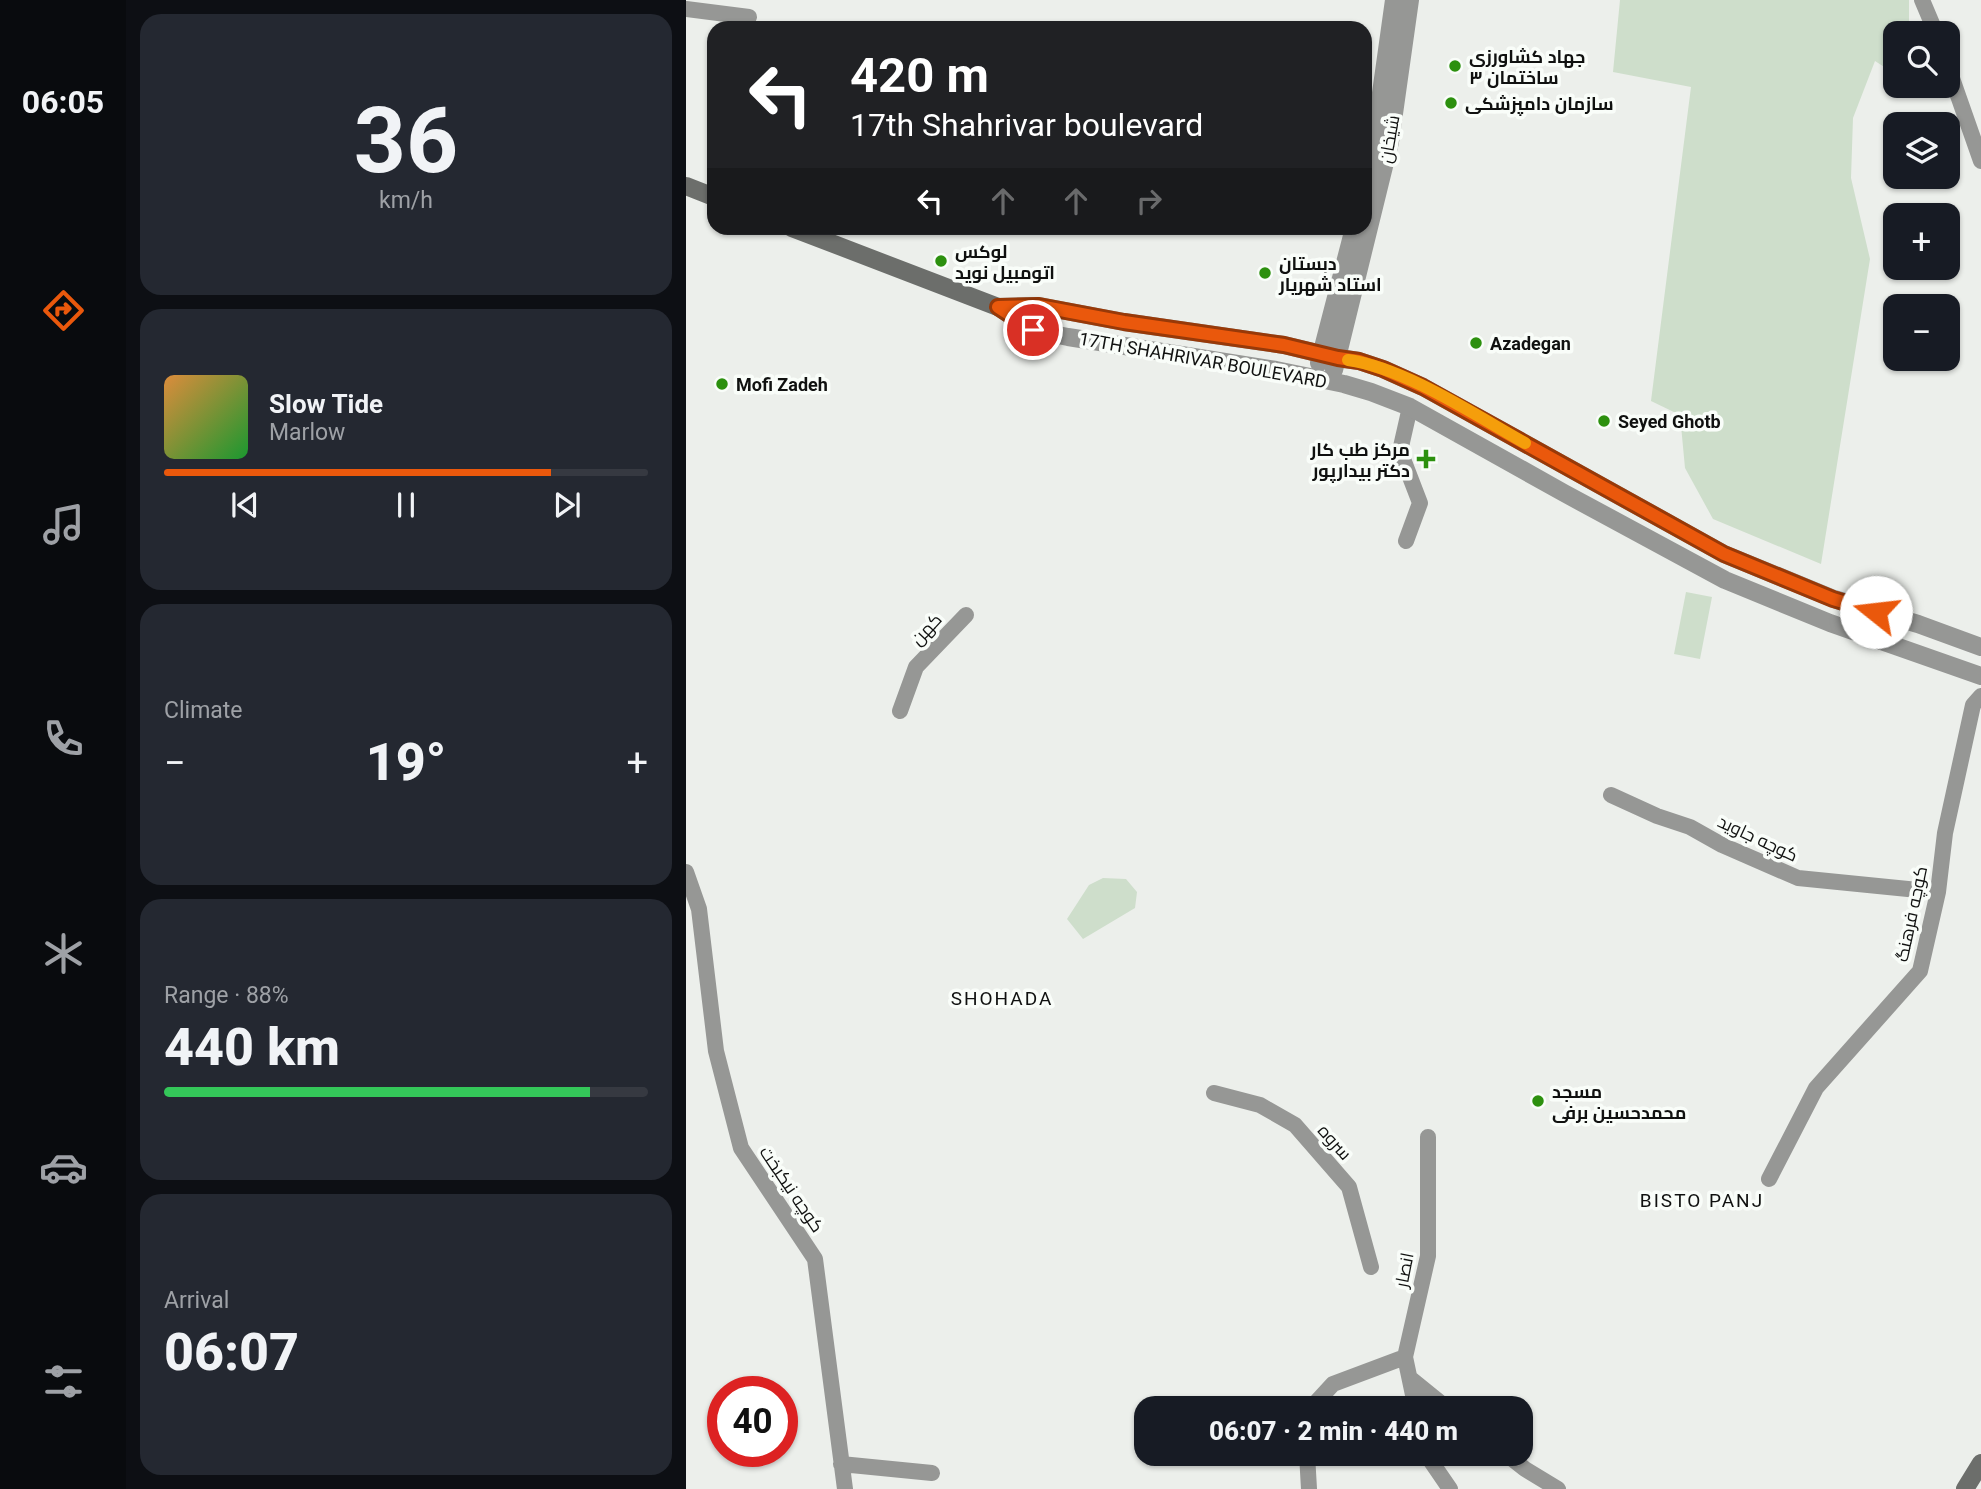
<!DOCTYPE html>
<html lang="en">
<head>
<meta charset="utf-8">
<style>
  :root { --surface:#171b24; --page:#242831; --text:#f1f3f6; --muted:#9ea1a6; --line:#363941; --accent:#ea580c }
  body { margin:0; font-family:Roboto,Cairo,sans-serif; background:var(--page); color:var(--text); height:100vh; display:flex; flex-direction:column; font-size:26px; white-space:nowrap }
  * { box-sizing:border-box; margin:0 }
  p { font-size:23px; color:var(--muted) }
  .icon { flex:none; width:38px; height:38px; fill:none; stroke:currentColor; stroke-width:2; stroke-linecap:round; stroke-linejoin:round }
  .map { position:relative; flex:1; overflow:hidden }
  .drawer { display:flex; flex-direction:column; gap:14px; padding:14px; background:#0d0f14; width:560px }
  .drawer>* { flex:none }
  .hud { position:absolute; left:21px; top:21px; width:665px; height:214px; border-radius:21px; box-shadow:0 2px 5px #0004; background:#202124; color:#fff; overflow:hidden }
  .tools { position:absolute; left:1197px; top:21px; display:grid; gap:14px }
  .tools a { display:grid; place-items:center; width:77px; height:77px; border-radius:14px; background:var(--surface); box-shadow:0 2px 5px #0004; font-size:35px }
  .speed { position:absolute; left:21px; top:1376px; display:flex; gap:14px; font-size:35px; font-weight:700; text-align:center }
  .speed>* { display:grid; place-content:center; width:91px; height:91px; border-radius:50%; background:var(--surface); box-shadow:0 2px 5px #0004; line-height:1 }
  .speed .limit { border:10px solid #d22; background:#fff; color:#111 }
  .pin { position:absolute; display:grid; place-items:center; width:60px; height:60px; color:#fff; margin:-30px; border:4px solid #fff; border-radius:50%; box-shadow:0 2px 7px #0007 }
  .me { position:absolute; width:77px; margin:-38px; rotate:286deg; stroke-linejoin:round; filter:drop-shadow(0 0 5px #0008) }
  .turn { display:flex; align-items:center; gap:24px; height:147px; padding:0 28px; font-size:32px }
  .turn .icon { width:91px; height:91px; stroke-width:2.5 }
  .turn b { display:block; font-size:49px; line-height:60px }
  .lanes { display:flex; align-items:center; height:66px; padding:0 28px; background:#0003; justify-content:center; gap:35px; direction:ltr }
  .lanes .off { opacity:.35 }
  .big { font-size:52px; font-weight:800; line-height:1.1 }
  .drawer .card { flex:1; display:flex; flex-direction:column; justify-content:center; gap:10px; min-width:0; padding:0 24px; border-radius:21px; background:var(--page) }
  .drawer .dial { align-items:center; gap:0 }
  .dial b { font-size:91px; line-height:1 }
  .song { display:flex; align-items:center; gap:21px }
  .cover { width:84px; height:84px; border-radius:10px; background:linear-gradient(135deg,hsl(30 70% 55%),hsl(130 70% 35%)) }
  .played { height:7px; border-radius:4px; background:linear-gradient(90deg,var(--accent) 80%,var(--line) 80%) }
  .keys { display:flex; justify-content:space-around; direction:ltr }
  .heat { display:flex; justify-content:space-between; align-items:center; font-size:38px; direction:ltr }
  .charge { height:10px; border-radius:5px; background:linear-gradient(90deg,#34c759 88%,var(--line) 0) }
  .trip { position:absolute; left:448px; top:1396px; width:399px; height:70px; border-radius:21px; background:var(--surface); box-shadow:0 2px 5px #0004; font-weight:800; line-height:70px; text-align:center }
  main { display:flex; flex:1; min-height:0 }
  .menu { display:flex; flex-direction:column; width:126px; justify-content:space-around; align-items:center; background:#090b0e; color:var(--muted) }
  .menu .icon { width:49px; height:49px }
  .menu .selected { color:var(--accent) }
  .menu b { font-size:32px; color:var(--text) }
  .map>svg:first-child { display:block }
  .green { fill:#cedecb }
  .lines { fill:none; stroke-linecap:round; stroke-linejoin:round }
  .minor { stroke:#969795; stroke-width:16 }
  .tertiary { stroke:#969795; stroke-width:18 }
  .secondary { stroke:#6c6e6b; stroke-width:18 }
  .route-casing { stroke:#983908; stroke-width:18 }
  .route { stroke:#ea580c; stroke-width:12 }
  .slow { stroke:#f59e0b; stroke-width:12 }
  .poi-dot { fill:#2c900e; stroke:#f9fdf9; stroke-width:2.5 }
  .labels { text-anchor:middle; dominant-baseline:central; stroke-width:7; stroke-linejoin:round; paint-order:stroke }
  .poi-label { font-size:18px; font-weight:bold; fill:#101110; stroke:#f9fdf9; text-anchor:start }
  .street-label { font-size:18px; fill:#101110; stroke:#f9fdf9 }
  .neighbourhood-label { font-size:19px; letter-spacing:2px; fill:#101110; stroke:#f9fdf9 }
</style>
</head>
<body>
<main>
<nav class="menu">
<b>06:05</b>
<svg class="icon selected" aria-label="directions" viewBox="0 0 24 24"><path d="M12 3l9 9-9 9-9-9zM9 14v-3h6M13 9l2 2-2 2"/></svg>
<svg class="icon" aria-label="music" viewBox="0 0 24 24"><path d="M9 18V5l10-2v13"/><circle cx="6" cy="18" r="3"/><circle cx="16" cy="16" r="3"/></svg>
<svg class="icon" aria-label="phone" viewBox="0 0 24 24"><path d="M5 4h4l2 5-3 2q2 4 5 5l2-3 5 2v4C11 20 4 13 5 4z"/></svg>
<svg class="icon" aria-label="climate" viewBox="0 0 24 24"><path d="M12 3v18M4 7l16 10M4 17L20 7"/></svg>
<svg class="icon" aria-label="car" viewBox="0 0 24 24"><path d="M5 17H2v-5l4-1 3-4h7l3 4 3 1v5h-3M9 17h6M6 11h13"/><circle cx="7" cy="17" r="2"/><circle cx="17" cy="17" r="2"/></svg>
<svg class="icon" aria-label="filters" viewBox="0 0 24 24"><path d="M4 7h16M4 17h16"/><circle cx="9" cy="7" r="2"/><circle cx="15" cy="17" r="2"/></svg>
</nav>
<section class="drawer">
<div class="card dial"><b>36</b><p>km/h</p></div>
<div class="card">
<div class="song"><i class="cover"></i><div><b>Slow Tide</b><p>Marlow</p></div></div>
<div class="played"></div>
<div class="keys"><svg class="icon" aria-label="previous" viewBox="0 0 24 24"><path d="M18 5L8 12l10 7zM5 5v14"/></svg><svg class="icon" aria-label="pause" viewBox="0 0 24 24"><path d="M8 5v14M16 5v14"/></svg><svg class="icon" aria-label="next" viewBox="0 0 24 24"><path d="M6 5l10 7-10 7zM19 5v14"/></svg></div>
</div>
<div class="card"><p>Climate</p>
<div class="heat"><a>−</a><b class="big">19°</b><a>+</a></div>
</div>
<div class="card"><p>Range · 88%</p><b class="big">440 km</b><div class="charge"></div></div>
<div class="card"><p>Arrival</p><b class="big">06:07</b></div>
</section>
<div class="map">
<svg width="1295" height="1489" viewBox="0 0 1295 1489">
  <rect width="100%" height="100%" fill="#ecefeb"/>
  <!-- green -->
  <path class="green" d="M934,0H1223V33H1209V74L1189,61L1167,118L1165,178L1184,259L1135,564L1027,519L999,468L994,415L965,401L1005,87L927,72Z
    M1000,592L1026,597L1014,659L988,654Z
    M417,878L440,879L451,892L449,908L397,939L381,919L403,885Z"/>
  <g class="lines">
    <!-- minor -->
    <path class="minor" d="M1236,0L1250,33
      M0,9L63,17
      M1262,67L1295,161
      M720,541L734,503L714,451L724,407
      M214,711L230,667L280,615
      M925,795L971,816L1004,827L1036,845L1112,878L1252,892
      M0,872L13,909L30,1051L55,1148L129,1259L159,1489
      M528,1093L574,1105L609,1125L663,1187L685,1267
      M1083,1179L1130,1088L1234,971L1252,892L1259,833L1287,705L1295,696
      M725,1379L762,1409
      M624,1409L647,1384L719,1357
      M730,1409L719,1357L742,1256V1137
      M621,1454L623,1489
      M740,1454L764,1489
      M820,1454L839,1469L872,1489
      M155,1464L246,1473"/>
    <!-- tertiary -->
    <path class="tertiary" d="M679,180L688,143L708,0
      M312,307L347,330L382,337L590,370L658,384L685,392L724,407L878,493L1039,580L1144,623L1295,676
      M312,307L353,306L438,322L598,345L652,358L673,361L697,369L737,387L1038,554L1148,599L1232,624L1295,647
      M633,363L668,228
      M648,370L704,142L724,0"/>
    <!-- secondary -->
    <path class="secondary" d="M0,186L28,197
      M106,228L312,307
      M1279,1489L1295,1463"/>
  </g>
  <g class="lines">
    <defs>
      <path id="route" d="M347,330L312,307L353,306L438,322L598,345L652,358L673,361L697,369L737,387L1038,554L1147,599L1190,612"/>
    </defs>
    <!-- route casing -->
    <use href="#route" class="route-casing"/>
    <!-- route -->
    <use href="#route" class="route"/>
    <!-- slow -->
    <path class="slow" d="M662,360C719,368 789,415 839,443"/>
  </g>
  <!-- markers -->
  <g class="poi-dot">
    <circle cx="769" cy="66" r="7"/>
    <circle cx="765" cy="103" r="7"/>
    <circle cx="255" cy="261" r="7"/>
    <circle cx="579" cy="273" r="7"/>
    <circle cx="790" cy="343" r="7"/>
    <circle cx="36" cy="384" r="7"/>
    <circle cx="918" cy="421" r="7"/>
    <path d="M736.5 448.5h7v7h7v7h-7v7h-7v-7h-7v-7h7z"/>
    <circle cx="852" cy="1101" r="7"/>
  </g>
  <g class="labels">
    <!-- poi labels -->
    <g class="poi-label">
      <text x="783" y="56">جهاد کشاورزی<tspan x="783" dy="21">ساختمان ۳</tspan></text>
      <text x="779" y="103">سازمان دامپزشکی</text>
      <text x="269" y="251">لوکس<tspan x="269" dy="21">اتومبیل نوید</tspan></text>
      <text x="593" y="263">دبستان<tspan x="593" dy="21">استاد شهریار</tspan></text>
      <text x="804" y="343">Azadegan</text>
      <text x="50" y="384">Mofi Zadeh</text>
      <text x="932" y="421">Seyed Ghotb</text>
      <text x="724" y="449" text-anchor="end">مرکز طب کار<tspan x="724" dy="21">دکتر بیدارپور</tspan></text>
      <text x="866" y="1091">مسجد<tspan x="866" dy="21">محمدحسین برفی</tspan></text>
    </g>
    <!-- street labels -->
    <g class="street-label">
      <text transform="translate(703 139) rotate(-80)">شیخان</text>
      <text transform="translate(517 360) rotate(10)">17TH SHAHRIVAR BOULEVARD</text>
      <text transform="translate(240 629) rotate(-47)">کهن</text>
      <text transform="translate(1072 838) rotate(25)">کوچه جاوید</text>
      <text transform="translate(1225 914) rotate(-78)">کوچه فرهنگ</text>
      <text transform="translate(649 1142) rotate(48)">سروه</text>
      <text transform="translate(106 1189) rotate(56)">کوچه نیکبخت</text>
      <text transform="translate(718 1270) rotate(-79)">انصار</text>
    </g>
    <!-- neighbourhood labels -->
    <g class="neighbourhood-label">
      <text x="316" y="998">SHOHADA</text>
      <text x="1016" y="1200">BISTO PANJ</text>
    </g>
  </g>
</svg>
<div class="tools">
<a><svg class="icon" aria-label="search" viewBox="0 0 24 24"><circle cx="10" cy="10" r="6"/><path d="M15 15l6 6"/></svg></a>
<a><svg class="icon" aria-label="layers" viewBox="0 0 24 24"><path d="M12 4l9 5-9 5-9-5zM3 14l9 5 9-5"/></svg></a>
<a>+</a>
<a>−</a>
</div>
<div class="speed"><div class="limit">40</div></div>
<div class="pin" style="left:347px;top:330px;background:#d93025"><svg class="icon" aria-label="arrive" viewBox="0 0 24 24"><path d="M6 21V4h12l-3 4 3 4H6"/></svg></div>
<svg class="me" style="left:1190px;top:612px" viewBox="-20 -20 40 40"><circle r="19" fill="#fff"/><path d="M0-13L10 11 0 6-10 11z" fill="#ea580c"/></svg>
<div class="trip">06:07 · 2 min · 440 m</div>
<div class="hud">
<div class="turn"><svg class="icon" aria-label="left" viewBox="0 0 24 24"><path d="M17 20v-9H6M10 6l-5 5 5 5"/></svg><div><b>420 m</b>17th Shahrivar boulevard</div></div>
<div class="lanes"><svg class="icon" aria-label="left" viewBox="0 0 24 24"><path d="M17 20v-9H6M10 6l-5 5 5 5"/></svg><svg class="icon off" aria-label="ahead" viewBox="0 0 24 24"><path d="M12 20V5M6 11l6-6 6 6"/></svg><svg class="icon off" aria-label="ahead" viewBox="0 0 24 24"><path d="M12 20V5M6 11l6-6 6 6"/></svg><svg class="icon off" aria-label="right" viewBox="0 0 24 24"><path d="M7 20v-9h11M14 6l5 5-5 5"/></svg></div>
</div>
</div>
</main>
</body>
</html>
